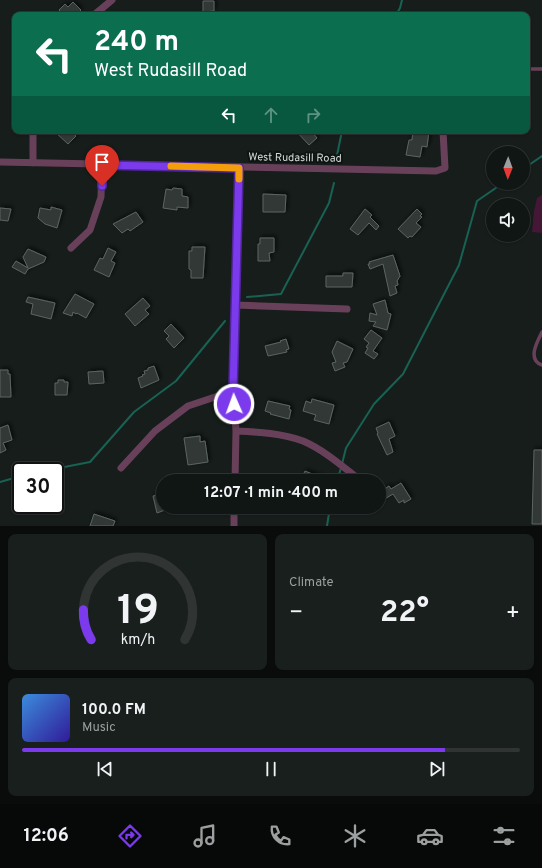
<!DOCTYPE html>
<html lang="en">
<head>
<meta charset="utf-8">
<style>
  :root { --surface:#101614; --page:#191f1d; --text:#f1f3f6; --muted:#9c9fa0; --line:#303534; --accent:#7c3aed }
  body { margin:0; font-family:Overpass,sans-serif; background:var(--page); color:var(--text); height:100vh; display:flex; flex-direction:column; font-size:15px; white-space:nowrap }
  * { box-sizing:border-box; margin:0 }
  p { font-size:13px; color:var(--muted) }
  .icon { flex:none; width:22px; height:22px; fill:none; stroke:currentColor; stroke-width:2; stroke-linecap:round; stroke-linejoin:round }
  .map { position:relative; height:526px; overflow:hidden }
  .drawer { display:flex; flex-direction:column; gap:8px; padding:8px; background:#090c0b; flex:1 }
  .drawer>* { flex:none }
  .hud { position:absolute; left:12px; top:12px; width:518px; height:122px; border-radius:8px; box-shadow:0 1px 3px #0004,0 0 0 1px var(--line); background:#0b6e4f; color:#fff; overflow:hidden }
  .needle { width:26px; rotate:181deg }
  .buttons { position:absolute; left:486px; top:146px; display:grid; gap:8px }
  .buttons a { display:grid; place-items:center; width:44px; height:44px; border-radius:50%; background:var(--surface); box-shadow:0 1px 3px #0004,0 0 0 1px var(--line); font-size:20px }
  .speed { position:absolute; left:12px; top:462px; display:flex; gap:8px; font-size:20px; font-weight:700; text-align:center }
  .speed>* { display:grid; place-content:center; width:52px; height:52px; border-radius:50%; background:var(--surface); box-shadow:0 1px 3px #0004,0 0 0 1px var(--line); line-height:1 }
  .speed .limit { border:2px solid #111; border-radius:6px; background:#fff; color:#111 }
  .pin { position:absolute; display:grid; place-items:center; width:34px; height:34px; color:#fff; margin:-41px -17px; border-radius:50% 50% 50% 0; rotate:-45deg; box-shadow:0 0 4px #0007 }
  .pin .icon { rotate:45deg }
  .me { position:absolute; width:44px; margin:-22px; rotate:358deg; stroke-linejoin:round; filter:drop-shadow(0 0 3px #0008) }
  .turn { display:flex; align-items:center; gap:14px; height:84px; padding:0 16px; font-size:18px }
  .turn .icon { width:52px; height:52px; stroke-width:2.5 }
  .turn b { display:block; font-size:28px; line-height:34px }
  .lanes { display:flex; align-items:center; height:38px; padding:0 16px; background:#0003; justify-content:center; gap:20px; direction:ltr }
  .lanes .off { opacity:.35 }
  .big { font-size:30px; font-weight:700; line-height:1.1 }
  .drawer .tile { flex:1; display:flex; flex-direction:column; justify-content:center; gap:6px; min-width:0; padding:0 14px; border-radius:8px; background:var(--page) }
  .drawer .dial { align-items:center; gap:0 }
  .dial svg { height:104px; overflow:visible; fill:none; stroke:var(--line); stroke-width:7; stroke-linecap:round; text-anchor:middle }
  .dial text { fill:var(--text); stroke:none }
  .song { display:flex; align-items:center; gap:12px }
  .cover { width:48px; height:48px; border-radius:6px; background:linear-gradient(135deg,hsl(210 70% 55%),hsl(250 70% 35%)) }
  .played { height:4px; border-radius:2px; background:linear-gradient(90deg,var(--accent) 85%,var(--line) 85%) }
  .keys { display:flex; justify-content:space-around; direction:ltr }
  .heat { display:flex; justify-content:space-between; align-items:center; font-size:22px; direction:ltr }
  .drawer .tiles { flex:1; display:grid; gap:8px; grid-template-columns:1fr 1fr }
  .tile:last-child { grid-column:span 2 }
  .trip { position:absolute; left:156px; top:474px; width:230px; height:40px; border-radius:20px; background:var(--surface); box-shadow:0 1px 3px #0004,0 0 0 1px var(--line); font-weight:700; line-height:40px; text-align:center }
  .menu { display:flex; height:64px; justify-content:space-around; align-items:center; background:#060908; color:var(--muted) }
  .menu .icon { width:28px; height:28px }
  .menu .active { color:var(--accent) }
  .menu b { font-size:18px; color:var(--text) }
  .map>svg:first-child { display:block }
  .green { fill:#441736 }
  .lines { fill:none; stroke-linecap:round; stroke-linejoin:round }
  .stream { stroke:#196253; stroke-width:2 }
  .building { fill:#303836; stroke:#5c6562; filter:url(#shadow) }
  .lane { stroke:#69405a; stroke-width:3.5 }
  .street { stroke:#69405a; stroke-width:7 }
  .route-casing { stroke:#51269a; stroke-width:10 }
  .route { stroke:#7c3aed; stroke-width:7 }
  .slow { stroke:#f59e0b; stroke-width:7 }
  .labels { text-anchor:middle; dominant-baseline:central; stroke-width:4; stroke-linejoin:round; paint-order:stroke }
  .street-label { font-size:11px; fill:#d6dbd9; stroke:#0d1412 }
</style>
</head>
<body>
<div class="map">
<svg width="542" height="526" viewBox="0 0 542 526">
  <defs>
    <filter id="shadow"><feDropShadow dx="2" dy="-2" stdDeviation="2" flood-color="#0009"/></filter>
  </defs>
  <rect width="100%" height="100%" fill="#161d1b"/>
  <!-- green -->
  <path class="green" d="M542,195V233L532,232L534,211L537,198Z"/>
  <g class="lines">
    <!-- stream -->
    <path class="stream" d="M396,15L400,8L402,0
      M336,160L342,131
      M523,169L542,156
      M247,297L281,294L329,203L334,183
      M342,464L346,448L374,404L403,374L459,265L477,201L503,183
      M44,471L90,462L134,412L176,381L225,321
      M337,481L341,468
      M0,482L21,476
      M327,526L330,507"/>
  </g>
  <!-- building -->
  <path class="building" d="M203,1H214V11L203,12Z
    M73,2L81,10L76,15H64L59,10L65,4L68,7Z
    M54,131H70L76,136L68,144Z
    M296,131H311L317,138L309,145Z
    M413,131H429L427,147L422,146L420,157L406,155L409,140H412Z
    M173,188L182,189V196L188,197V208L177,207V210L163,208L166,189L172,190Z
    M263,194L286,195L285,212H263Z
    M51,207L62,210L57,228L45,224L38,218L40,208L51,210Z
    M0,208L11,209L8,221L0,220Z
    M365,209L372,215L370,217L379,226L376,230L369,223L358,235L350,229Z
    M417,209L422,214L420,216L422,217L416,223L421,227L412,237L410,236L408,238L398,229Z
    M136,212L143,222L130,231L128,229L122,233L113,224Z
    M260,238H274V252L269,253L270,261H258V244H260Z
    M192,247H205L203,278H191V270L189,269V251H192Z
    M108,248L116,252L111,261L115,263L109,277L94,270L100,258L103,259Z
    M28,249L46,257L44,262L28,269L25,274L12,267L16,261L28,268L23,257Z
    M393,255L400,276L397,281L398,285L395,286L397,293L390,296L383,264L370,269L368,264H370L369,262Z
    M343,273H353L352,287H326V276H343Z
    M75,294L94,304L86,318L77,313L76,314L73,312L72,316L63,313Z
    M28,297L55,303L51,319L31,314L33,304L26,302Z
    M143,298L150,306L145,310L149,314L135,326L125,314Z
    M385,300L388,313L391,314L387,330L373,326L376,322L369,321L370,313L377,315L373,304Z
    M171,324L184,338L174,348L166,339L169,336L164,331Z
    M371,330L382,338L373,351L378,354L374,359L365,353L368,348L366,347L369,343L364,339Z
    M286,339L289,349L286,350L287,352L268,356L265,346L281,342L280,341Z
    M337,341L353,349L347,362L343,363L345,367L335,371L332,363L336,362L332,352Z
    M154,366L159,380L141,388L138,378L143,376L142,375L145,374L144,371L148,370V368Z
    M0,370H8V374H10L11,397H0Z
    M103,371L104,383L89,384L88,372Z
    M58,380H64V382H68L67,395H55V383H58Z
    M312,399L334,405L329,424L314,420L316,415L303,411L306,401L311,403Z
    M268,401L290,406L289,409L291,410L289,419L270,414L271,413L265,411Z
    M389,422L395,436L389,439L393,452L387,455L377,434L378,433L376,428Z
    M8,425L12,440L3,443L6,450L0,453V428Z
    M200,436V442L205,441L208,462L188,465L184,438Z
    M534,450H542V524H532Z
    M305,471L329,481H310L302,478Z
    M401,483L411,499L404,503V500L399,503L393,494L383,500L379,493L389,486L391,489Z
    M161,494L163,507H164L165,510L157,513L153,496Z
    M94,514L115,521L113,526H90Z"/>
  <g class="lines">
    <!-- lane -->
    <path class="lane" d="M527,69H542
      M542,332C537,342 527,360 542,365"/>
    <!-- street -->
    <path class="street" d="M94,15L112,0
      M0,162L436,171L445,168L443,131
      M33,163V131
      M71,248L90,230L101,197L102,165
      M236,305L347,309
      M236,431C258,432 282,433 303,441C324,450 342,466 360,480
      M121,468L155,431L188,406L233,391
      M235,481L236,431L233,391L239,168
      M234,526V507"/>
  </g>
  <g class="lines">
    <defs>
      <path id="route" d="M102,186V165L239,168L233,391L234,404"/>
    </defs>
    <!-- route casing -->
    <use href="#route" class="route-casing"/>
    <!-- route -->
    <use href="#route" class="route"/>
    <!-- slow -->
    <path class="slow" d="M171,166L239,168V179"/>
  </g>
  <g class="labels">
    <!-- street labels -->
    <g class="street-label">
      <text transform="translate(295 158) rotate(1)">West Rudasill Road</text>
    </g>
  </g>
</svg>
<div class="buttons">
<a><svg class="needle" viewBox="-14 -14 28 28"><path d="M0-13l5 13h-10z" fill="#e53935"/><path d="M0 13l5-13h-10z" fill="#9c9fa0"/></svg></a>
<a><svg class="icon" aria-label="sound" viewBox="0 0 24 24"><path d="M4 9h4l5-4v14l-5-4H4zM17 9q2 3 0 6"/></svg></a>
</div>
<div class="speed"><div class="limit">30</div></div>
<div class="pin" style="left:102px;top:186px;background:#d93025"><svg class="icon" aria-label="arrive" viewBox="0 0 24 24"><path d="M6 21V4h12l-3 4 3 4H6"/></svg></div>
<svg class="me" style="left:234px;top:404px" viewBox="-20 -20 40 40"><circle r="17" fill="#7c3aed" stroke="#fff" stroke-width="3"/><path d="M0-11L8 9 0 5-8 9z" fill="#fff"/></svg>
<div class="trip">12:07 · 1 min · 400 m</div>
<div class="hud">
<div class="turn"><svg class="icon" aria-label="left" viewBox="0 0 24 24"><path d="M17 20v-9H6M10 6l-5 5 5 5"/></svg><div><b>240 m</b>West Rudasill Road</div></div>
<div class="lanes"><svg class="icon" aria-label="left" viewBox="0 0 24 24"><path d="M17 20v-9H6M10 6l-5 5 5 5"/></svg><svg class="icon off" aria-label="ahead" viewBox="0 0 24 24"><path d="M12 20V5M6 11l6-6 6 6"/></svg><svg class="icon off" aria-label="right" viewBox="0 0 24 24"><path d="M7 20v-9h11M14 6l5 5-5 5"/></svg></div>
</div>
</div>
<section class="drawer">
<div class="tiles">
<div class="tile dial"><svg viewBox="0 0 100 80">
<path d="M14 69A42 42 0 1 1 86 69"/>
<path d="M14 69A42 42 0 0 1 8 46" stroke="#7c3aed"/>
<text x="50" y="56" font-size="32" font-weight="700">19</text>
<text x="50" y="72" font-size="11">km/h</text>
</svg></div>
<div class="tile"><p>Climate</p>
<div class="heat"><a>−</a><b class="big">22°</b><a>+</a></div>
</div>
<div class="tile">
<div class="song"><i class="cover"></i><div><b>100.0 FM</b><p>Music</p></div></div>
<div class="played"></div>
<div class="keys"><svg class="icon" aria-label="previous" viewBox="0 0 24 24"><path d="M18 5L8 12l10 7zM5 5v14"/></svg><svg class="icon" aria-label="pause" viewBox="0 0 24 24"><path d="M8 5v14M16 5v14"/></svg><svg class="icon" aria-label="next" viewBox="0 0 24 24"><path d="M6 5l10 7-10 7zM19 5v14"/></svg></div>
</div>
</div>
</section>
<nav class="menu">
<b>12:06</b>
<svg class="icon active" aria-label="directions" viewBox="0 0 24 24"><path d="M12 3l9 9-9 9-9-9zM9 14v-3h6M13 9l2 2-2 2"/></svg>
<svg class="icon" aria-label="music" viewBox="0 0 24 24"><path d="M9 18V5l10-2v13"/><circle cx="6" cy="18" r="3"/><circle cx="16" cy="16" r="3"/></svg>
<svg class="icon" aria-label="phone" viewBox="0 0 24 24"><path d="M5 4h4l2 5-3 2q2 4 5 5l2-3 5 2v4C11 20 4 13 5 4z"/></svg>
<svg class="icon" aria-label="climate" viewBox="0 0 24 24"><path d="M12 3v18M4 7l16 10M4 17L20 7"/></svg>
<svg class="icon" aria-label="car" viewBox="0 0 24 24"><path d="M5 17H2v-5l4-1 3-4h7l3 4 3 1v5h-3M9 17h6M6 11h13"/><circle cx="7" cy="17" r="2"/><circle cx="17" cy="17" r="2"/></svg>
<svg class="icon" aria-label="filters" viewBox="0 0 24 24"><path d="M4 7h16M4 17h16"/><circle cx="9" cy="7" r="2"/><circle cx="15" cy="17" r="2"/></svg>
</nav>
</body>
</html>
